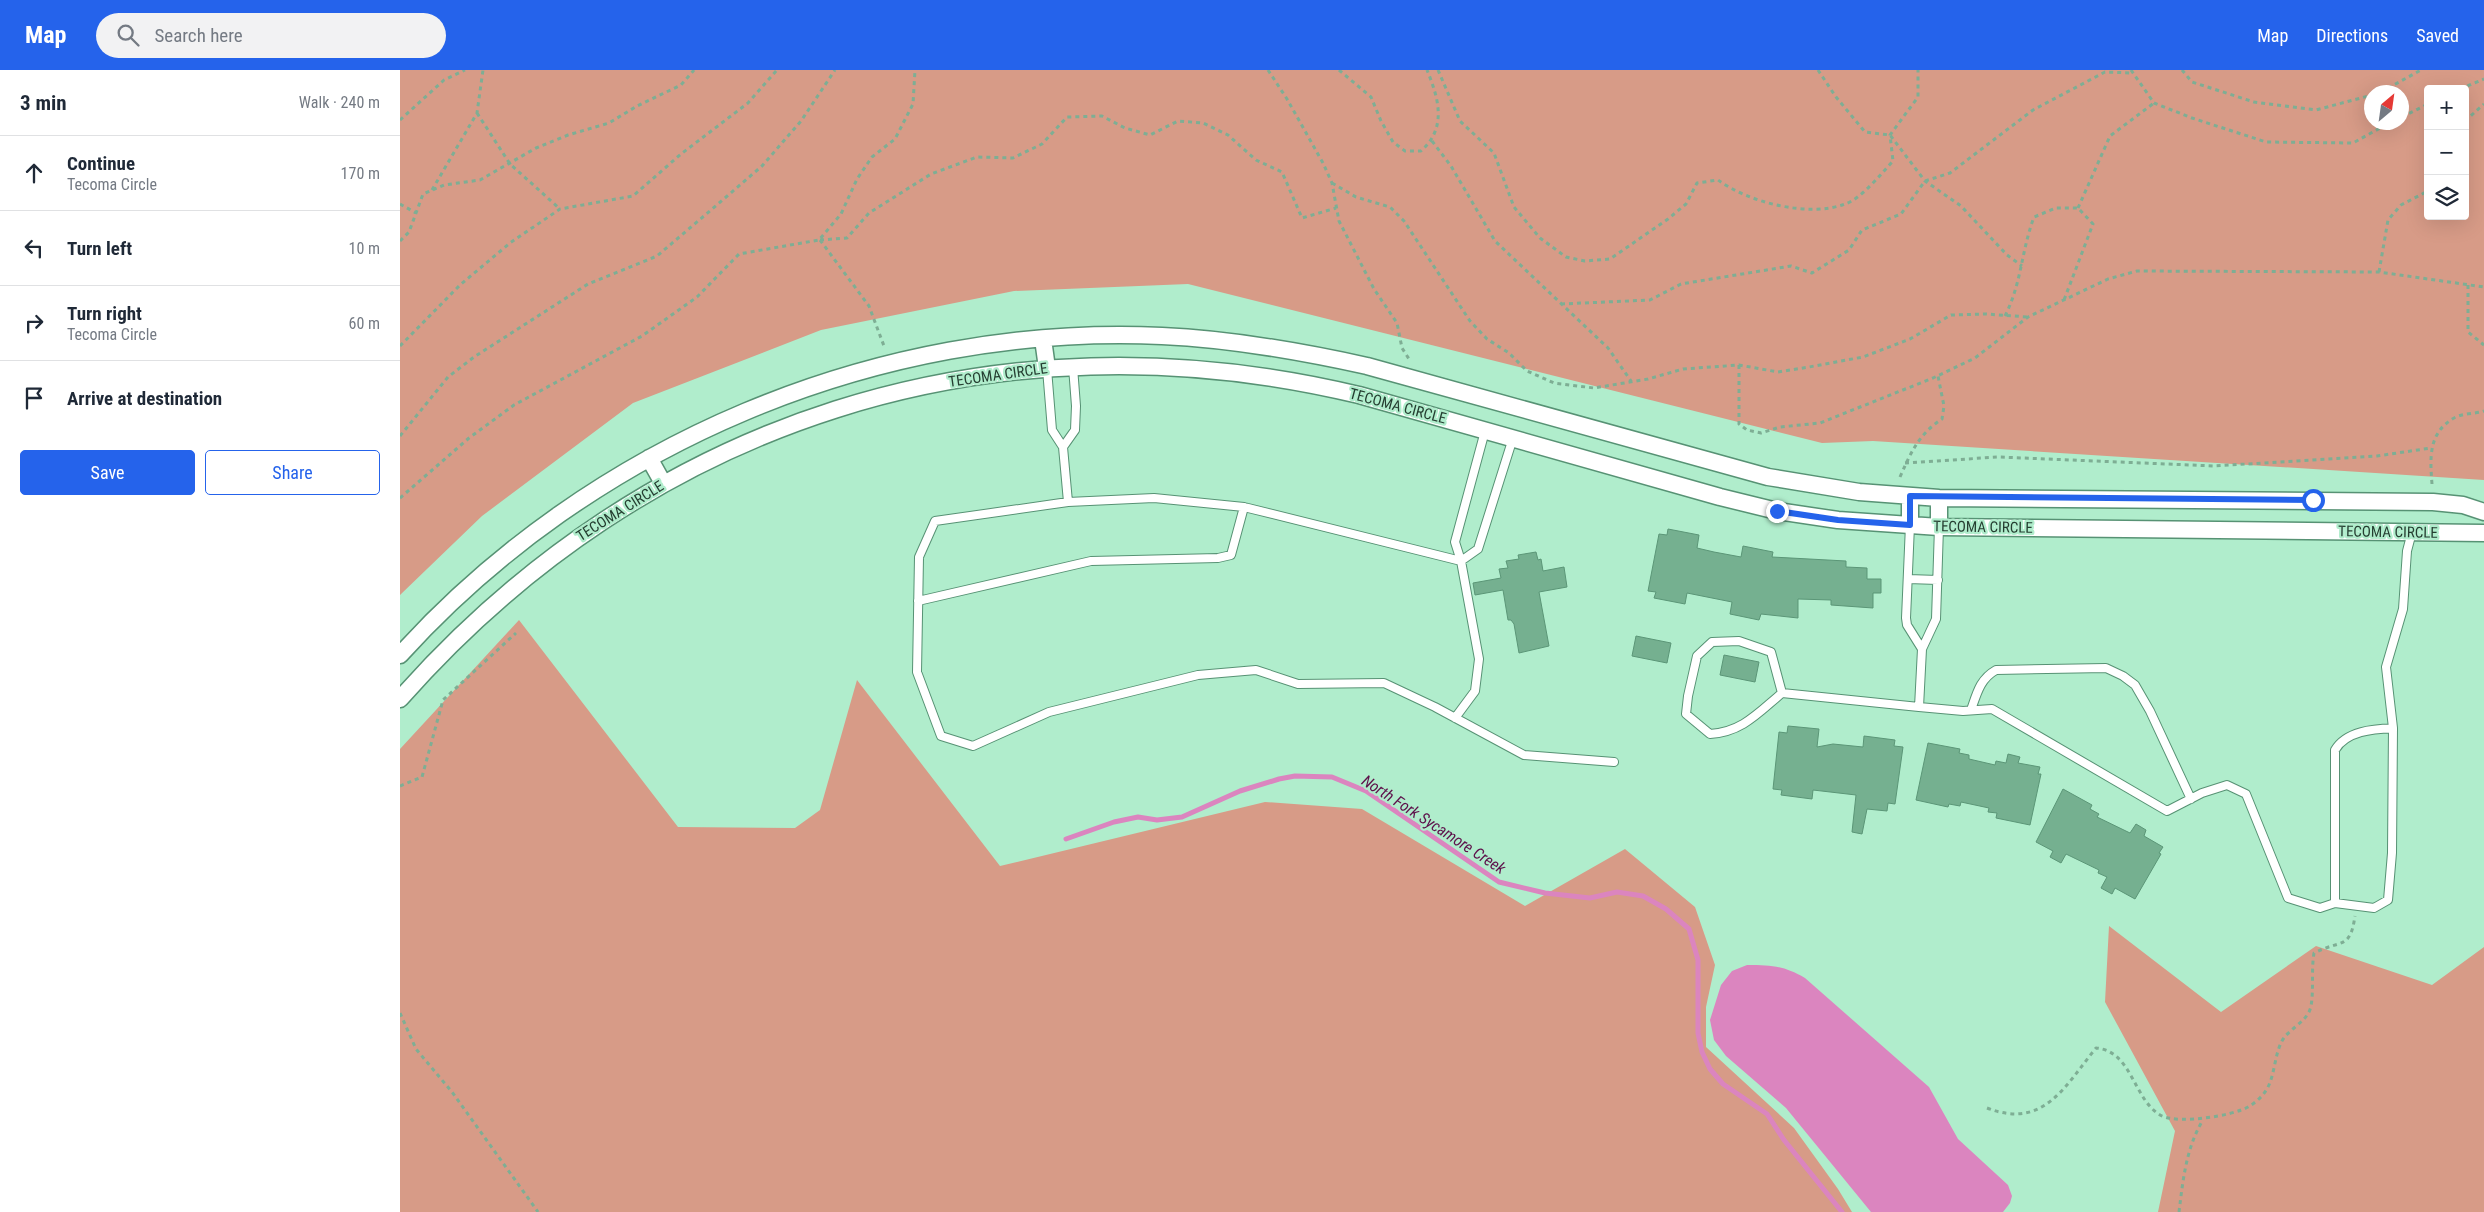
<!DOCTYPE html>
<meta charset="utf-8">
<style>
body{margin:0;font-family:"Roboto Condensed",sans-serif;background:#f2f2f3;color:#1f2937}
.controls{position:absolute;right:15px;top:15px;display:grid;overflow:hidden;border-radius:5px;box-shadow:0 5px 20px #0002}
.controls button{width:45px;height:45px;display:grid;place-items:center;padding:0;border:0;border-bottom:1px solid #e0e1e3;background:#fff;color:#1f2937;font:25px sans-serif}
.compass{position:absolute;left:1964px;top:15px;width:45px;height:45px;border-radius:50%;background:#fff;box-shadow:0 5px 20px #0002;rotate:29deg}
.stop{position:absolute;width:15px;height:15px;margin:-11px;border:4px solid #2563eb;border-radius:50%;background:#fff}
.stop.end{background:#2563eb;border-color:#fff;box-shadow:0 1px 5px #0008}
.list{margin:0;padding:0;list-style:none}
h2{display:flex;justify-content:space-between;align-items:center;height:65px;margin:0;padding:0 20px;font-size:21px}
h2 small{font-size:16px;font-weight:400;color:#747a83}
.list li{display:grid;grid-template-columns:32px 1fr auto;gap:15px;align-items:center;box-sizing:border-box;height:75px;padding:0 20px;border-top:1px solid #e0e1e3}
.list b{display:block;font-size:19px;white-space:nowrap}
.list p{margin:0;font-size:16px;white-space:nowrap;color:#747a83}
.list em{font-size:16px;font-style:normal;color:#747a83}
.actions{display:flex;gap:10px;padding:15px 20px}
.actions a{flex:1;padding:11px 0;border:1px solid #2563eb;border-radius:5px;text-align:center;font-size:18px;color:#2563eb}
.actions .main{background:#2563eb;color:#fff}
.icon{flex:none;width:28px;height:28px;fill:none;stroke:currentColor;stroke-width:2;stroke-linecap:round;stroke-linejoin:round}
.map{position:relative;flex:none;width:2084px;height:1142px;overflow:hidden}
header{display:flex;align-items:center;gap:30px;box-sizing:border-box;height:70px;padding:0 25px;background:#2563eb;color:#fff}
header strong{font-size:24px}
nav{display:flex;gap:28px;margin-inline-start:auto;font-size:18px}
.search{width:350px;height:45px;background:#f2f2f3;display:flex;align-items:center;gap:12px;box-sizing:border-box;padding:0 18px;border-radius:28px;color:#747a83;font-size:19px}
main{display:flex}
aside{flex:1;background:#fff}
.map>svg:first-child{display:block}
</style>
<header>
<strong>Map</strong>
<div class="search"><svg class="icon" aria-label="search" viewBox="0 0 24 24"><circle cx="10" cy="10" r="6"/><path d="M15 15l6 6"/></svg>Search here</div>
<nav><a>Map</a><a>Directions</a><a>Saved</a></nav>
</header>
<main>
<aside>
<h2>3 min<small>Walk · 240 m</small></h2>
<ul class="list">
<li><svg class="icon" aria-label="ahead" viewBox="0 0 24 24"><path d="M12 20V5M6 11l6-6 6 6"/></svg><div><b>Continue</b><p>Tecoma Circle</p></div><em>170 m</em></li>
<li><svg class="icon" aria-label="left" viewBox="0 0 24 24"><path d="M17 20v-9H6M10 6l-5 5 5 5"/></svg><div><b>Turn left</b></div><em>10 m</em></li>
<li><svg class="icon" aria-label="right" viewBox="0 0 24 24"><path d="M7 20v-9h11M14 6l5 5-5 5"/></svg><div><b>Turn right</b><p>Tecoma Circle</p></div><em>60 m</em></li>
<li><svg class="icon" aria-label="arrive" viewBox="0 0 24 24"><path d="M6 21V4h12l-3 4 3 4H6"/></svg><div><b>Arrive at destination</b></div></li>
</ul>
<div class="actions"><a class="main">Save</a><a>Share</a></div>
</aside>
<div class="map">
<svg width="2084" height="1142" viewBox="0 0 2084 1142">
<rect width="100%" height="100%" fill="#b0edcc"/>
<path fill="#d79b87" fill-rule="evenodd" d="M0,0H2084V410L1473,371L1422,373L788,214L614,221L421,260L233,333L82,446L0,525ZM2028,19H2065V146H2028ZM1972,22H2002V52H1972Z
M119,550L278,757L395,758L420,740L457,610L600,796L865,732L962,739L1125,836L1225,779L1295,837L1315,895L1306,937V977L1394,1058L1438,1119L1452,1142H0V679Z
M1709,856L1821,942L1916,876L2032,915L2084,877V1142H1758L1775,1061L1705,932Z"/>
<path fill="#db85bf" d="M1347,895C1372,895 1384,896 1405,908L1529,1017L1558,1069L1608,1115L1612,1126L1610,1133L1603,1142H1471L1386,1038L1326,986L1314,970L1310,950L1321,915L1332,901Z"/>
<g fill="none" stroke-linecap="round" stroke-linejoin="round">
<path stroke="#db85bf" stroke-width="5" d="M666,769L714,752L738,747L757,750L782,747L840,721L879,709L895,706L932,707L966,721L1099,812L1145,823L1190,828L1217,822L1243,826L1266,839L1289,859L1298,890V963L1302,982L1310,999L1323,1014L1367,1044L1384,1070L1442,1142"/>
</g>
<path fill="#75b090" stroke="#5b9677" d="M1268,459L1299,465L1297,478L1314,482L1341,487L1343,476L1373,482L1372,487L1446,491V497L1467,498V509H1481V523H1473V538L1431,535V530L1398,529V548L1361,544L1359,550L1330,544L1332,532L1287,523L1285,534L1254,528L1256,522L1248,521L1259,464L1267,465Z
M1136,482L1138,490L1141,489L1143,501L1164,497L1167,517L1139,522L1149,576L1119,583L1114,554L1111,550H1108L1103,520L1075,525L1073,513L1101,508L1099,499L1108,498L1106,491L1119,489L1118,485Z
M1236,566L1271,573L1267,593L1232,586Z
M1324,585L1359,592L1355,612L1320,605Z
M1388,656L1419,659L1417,677L1433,674L1463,677L1464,666L1495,670L1494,676L1503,677L1495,734L1488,733L1487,741L1467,739L1462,764L1452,762L1456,725L1413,720L1412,729L1381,725L1382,720L1373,719L1379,662L1387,663Z
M1528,673L1560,679L1559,683L1569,685V689L1595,695L1596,691L1606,693L1608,684L1620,687L1618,693L1640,697L1638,704H1641L1630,755L1596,748L1597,743L1588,742L1589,738L1561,732L1560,736L1549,734L1548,737L1516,730Z
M1663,719L1692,735L1690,739L1699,744L1697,747L1730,763L1736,754L1746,760L1744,766L1763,777L1759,783L1761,784L1735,829L1715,818L1712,824L1701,818L1707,807L1698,803L1699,800L1666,784L1661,793L1650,787L1653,781L1636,772Z"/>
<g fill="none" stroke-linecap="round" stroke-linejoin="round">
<g stroke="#579274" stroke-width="10">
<path id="service" d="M647,299L652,360L663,377L668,432L535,451L519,487L517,602L541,666L573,676L649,642L798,605L856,600L898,614L984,613L1035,637L1124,685L1214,692
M1085,361L1055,472L1061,491L1078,479L1113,368
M663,377L675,360L676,336L673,297
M668,432L754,428L844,437
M1510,455L1506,548L1507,555L1522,579
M1539,457L1536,549L1522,579L1519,637L1563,641L1592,639L1767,741L1802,723L1827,715L1846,724L1888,828L1920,838L1935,833V680C1946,661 1973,659 1993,658L1992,783L1988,830L1974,838L1935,833
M1508,509L1538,510
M518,531L691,491L818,488L831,485L844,437L1061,491L1079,589L1075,621L1055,648
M1382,623L1371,582L1339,571L1312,572L1297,586L1288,626L1286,644L1310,664C1342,662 1358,643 1382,623L1519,637
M1571,640C1577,623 1580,609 1596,600L1706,598L1723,606L1735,615L1750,641L1791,729
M1993,658L1986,597L2003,539L2007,481L2012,462"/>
</g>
<g stroke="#579274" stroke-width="19">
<path id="minor" d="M643,269L647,298
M249,388L263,413
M1510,455V426
M1539,457V428
M0,585C191,374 477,253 762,266C832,269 899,281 967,296L1368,407L1459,422L1539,428L2033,432L2063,435L2084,442
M0,629C247,349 596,238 959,325L1320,427L1377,441L1438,450L1539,457L2084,463"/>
</g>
<path stroke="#7eae94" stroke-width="3" stroke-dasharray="4 4" stroke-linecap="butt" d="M868,0L887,29L923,93L932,113L939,151L974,219L997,253L1002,278L1009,289
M939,0L971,27L981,51L993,72L1005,81H1021C1047,58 1039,29 1027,0
M1038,0L1060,51L1094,83L1114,137L1140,168L1166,187L1185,191L1210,189L1268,149L1286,134L1297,113L1318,110C1348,132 1408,148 1445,134C1461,129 1481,104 1493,91L1490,65L1518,27V0
M1418,0L1436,27L1465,62L1490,65L1525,111L1561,136L1607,185L1622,196
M1731,0L1754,33L1792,48L1866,72L1953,73L1991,52
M1782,0L1792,12L1854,32L1916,40L1972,25
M2060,19L2084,9
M1981,22L2021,0
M77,43L110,94L160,139
M2002,47L2028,34
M0,50L44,10L65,0
M2065,51L2084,34
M1032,71L1051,96L1095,171L1208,278L1231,311
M932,113L956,127L990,137L1004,151L1070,251L1087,269L1109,283L1127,301L1154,313L1194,318L1248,309L1283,299L1339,295L1378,302L1409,297L1463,287L1510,269L1551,245L1586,244L1628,247
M32,120L77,43L83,0
M0,134L16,143
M1678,138L1710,66L1754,33
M420,170L447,168L469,143L531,104L577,87L613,88L642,74L667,47L702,46L725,58L750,65L778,51L803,53L828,65L856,90L882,102L902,148L936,138
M420,170L469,236L484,276
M0,171L9,162L23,124L44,115L80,110L136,78L168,65L209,53L237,36L281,15L294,0
M1979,202L1988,150L2001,135L2028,121
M2068,215V262L2084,275
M1161,234L1250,230L1281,214L1391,196L1412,203L1449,180L1462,160L1501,144L1525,111L1550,103L1633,40L1705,2L1732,3
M1605,246C1622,212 1621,182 1634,147L1656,138H1678L1693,154L1664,230
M0,276L60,215L110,173L160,139L233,126L281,84L348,33L377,0
M1339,295V354L1347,360L1361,363L1380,357L1420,353L1533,308L1575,288L1628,247L1708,209L1737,201L1979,202L2084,217
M0,366L48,307L74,287L188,214L257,186L311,140L362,96L401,51L435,0
M1505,393L1598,387L1814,396L1977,386L2031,378
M1500,407C1511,382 1519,364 1542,349L1544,336L1538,306
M2032,414C2030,388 2028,363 2054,348C2062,343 2075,344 2084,341
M0,428L69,368L114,335L242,266L297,227L339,184L419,170L441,144L457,109L472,87L495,69L513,34L515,0
M0,716L22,707L43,630L116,563
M0,943L16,979L52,1022L138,1142
M1587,1038C1644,1060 1665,1016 1696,978C1733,981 1733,1031 1762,1046C1779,1054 1832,1046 1848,1037C1857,1032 1865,1024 1869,1015C1875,1001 1875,984 1882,971C1889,958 1908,952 1911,936C1914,919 1911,901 1914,883C1942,869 1950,880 1955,846
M1779,1142C1783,1110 1786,1078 1803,1050"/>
<use href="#service" stroke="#fff" stroke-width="8"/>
<use href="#minor" stroke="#fff" stroke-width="16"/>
</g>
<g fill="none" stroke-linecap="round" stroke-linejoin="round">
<path stroke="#2563eb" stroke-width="6" d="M1377,441L1438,450L1510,455V426L1913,430"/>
</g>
<g text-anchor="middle" stroke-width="4.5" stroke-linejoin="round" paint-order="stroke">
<g font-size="15" fill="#253e31" stroke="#b0edcc">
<text transform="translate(598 305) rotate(-8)" y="5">TECOMA CIRCLE</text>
<text transform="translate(998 336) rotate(15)" y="5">TECOMA CIRCLE</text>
<text transform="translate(220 441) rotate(-32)" y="5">TECOMA CIRCLE</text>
<text transform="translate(1583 457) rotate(1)" y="5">TECOMA CIRCLE</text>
<text transform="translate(1988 462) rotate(1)" y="5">TECOMA CIRCLE</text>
</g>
<g font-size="16" font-style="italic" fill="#5d104a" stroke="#b0edcc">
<text transform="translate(1034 754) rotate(33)" y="6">North Fork Sycamore Creek</text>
</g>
</g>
</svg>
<div class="controls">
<button>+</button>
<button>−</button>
<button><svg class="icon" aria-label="layers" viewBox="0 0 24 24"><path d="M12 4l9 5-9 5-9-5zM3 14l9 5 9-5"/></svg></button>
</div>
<svg class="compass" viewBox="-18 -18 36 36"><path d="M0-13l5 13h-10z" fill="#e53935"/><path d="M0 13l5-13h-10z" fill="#747a83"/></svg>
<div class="stop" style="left:1913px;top:430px"></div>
<div class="stop end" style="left:1377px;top:441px"></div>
</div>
</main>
